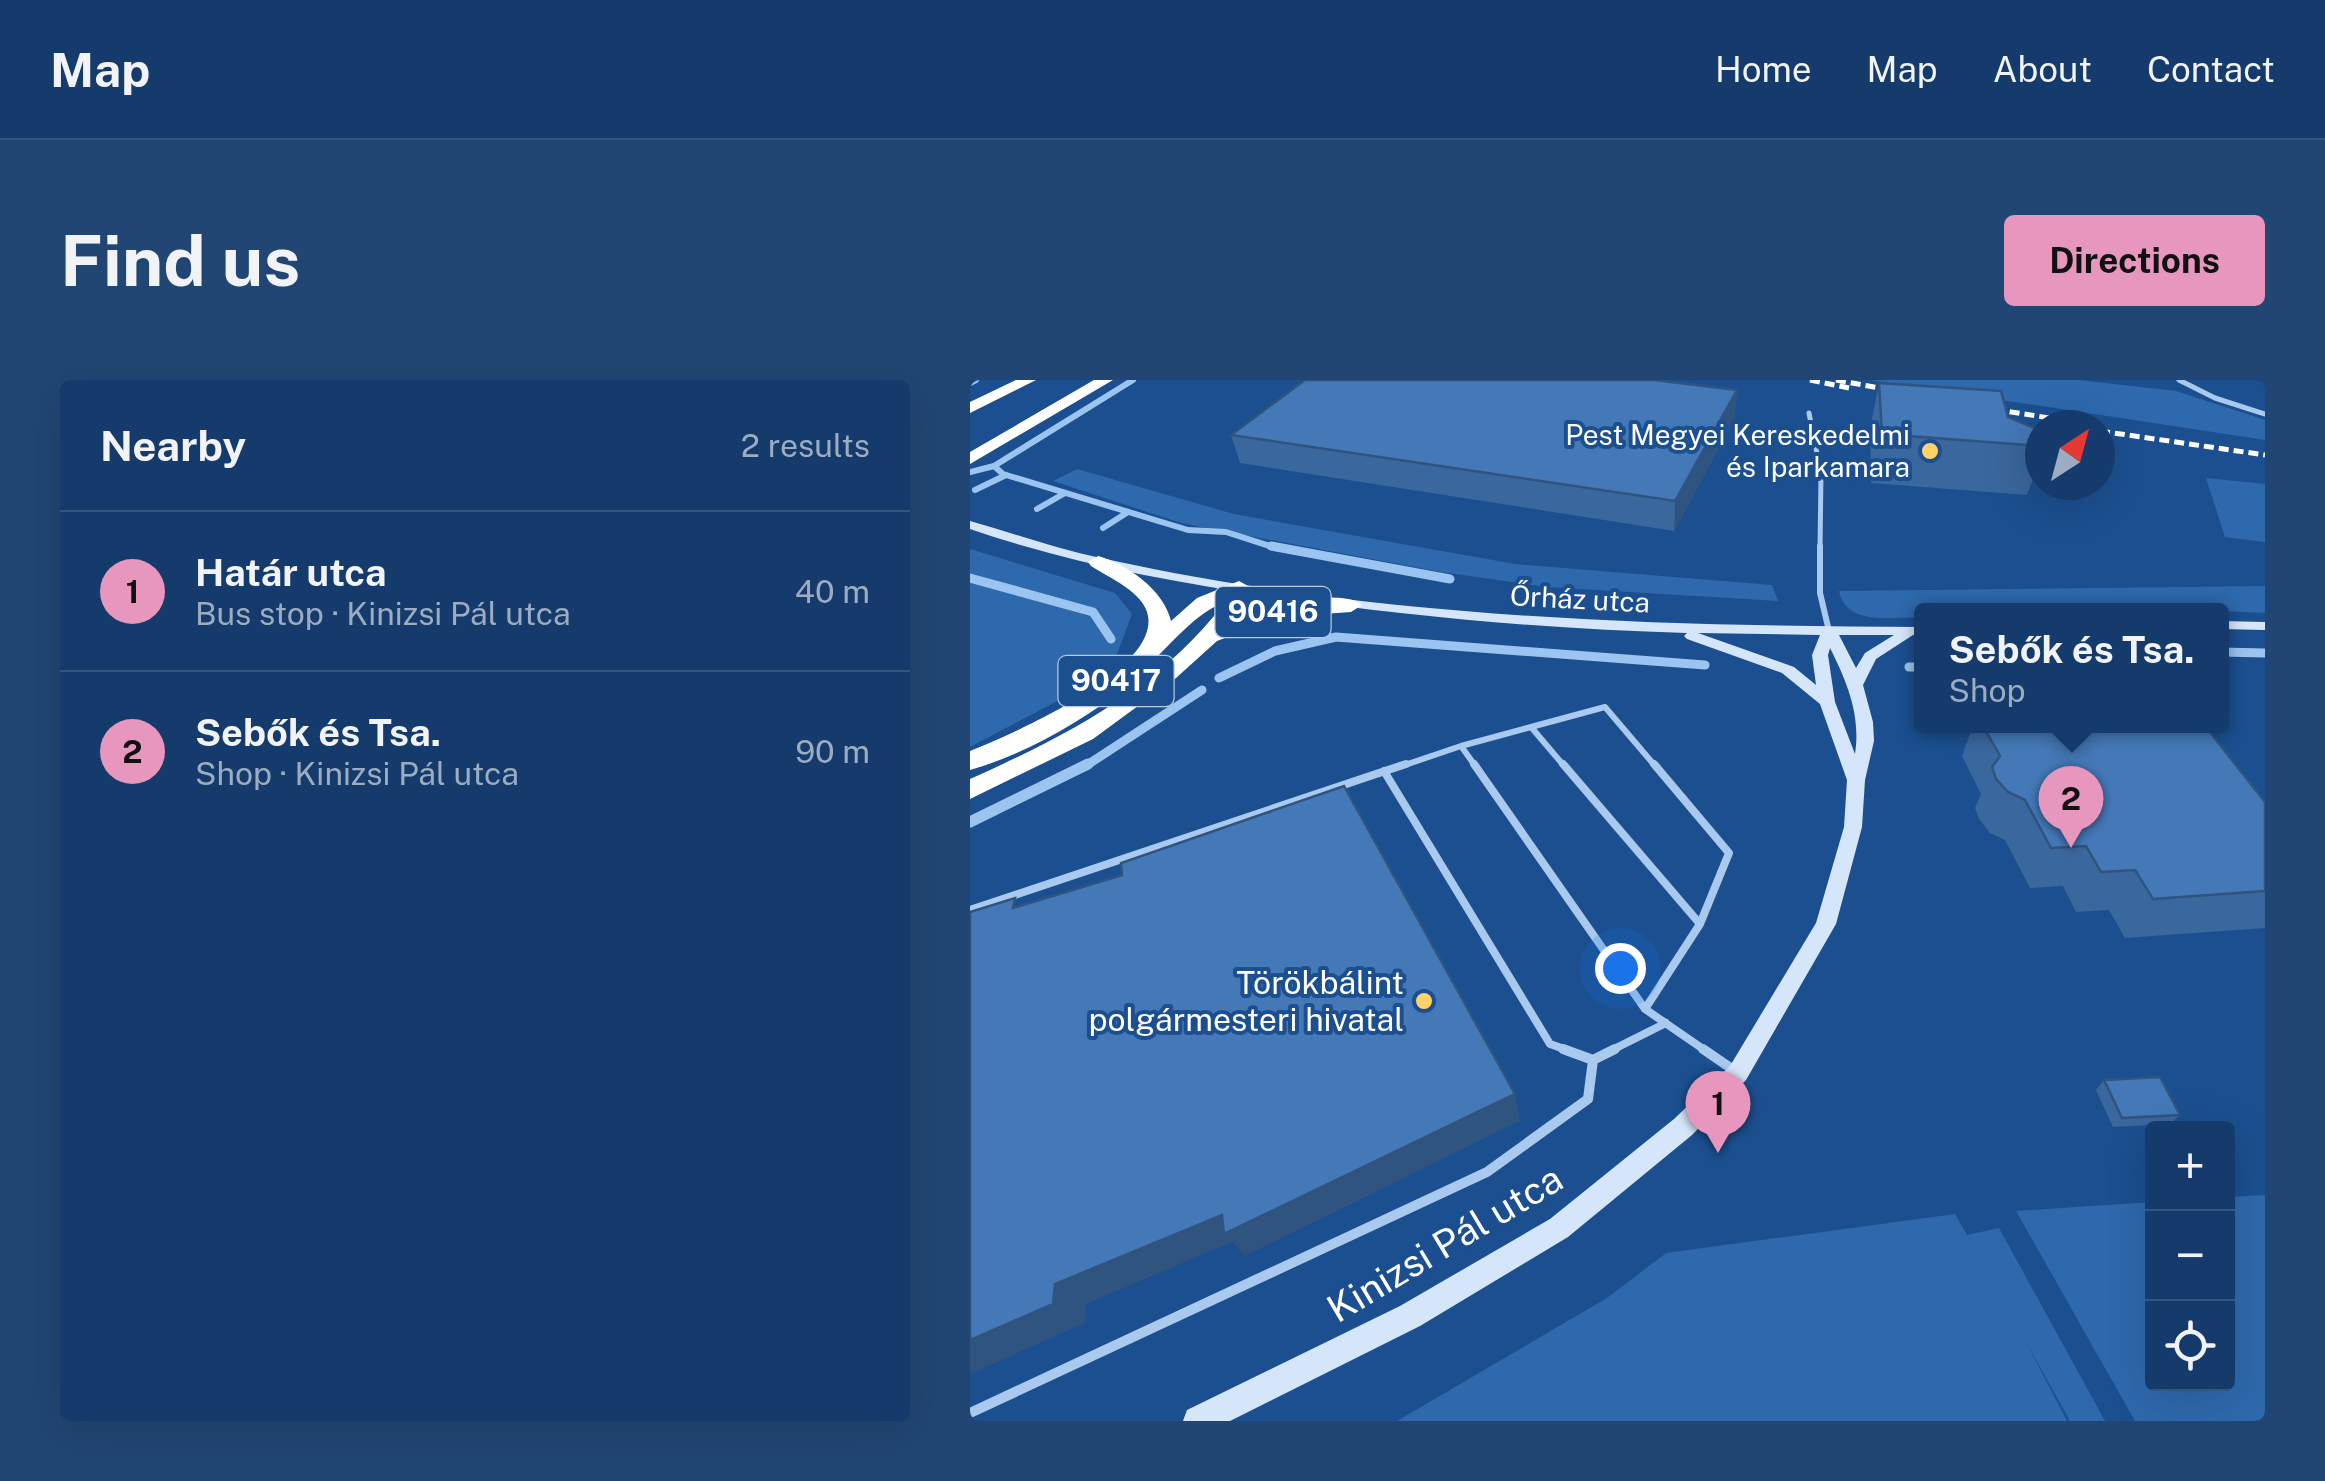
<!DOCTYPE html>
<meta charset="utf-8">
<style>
body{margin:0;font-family:"Public Sans",sans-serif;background:#214673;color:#f1f3f6}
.controls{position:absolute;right:30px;bottom:30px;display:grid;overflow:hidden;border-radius:10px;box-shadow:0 10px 40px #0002}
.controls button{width:90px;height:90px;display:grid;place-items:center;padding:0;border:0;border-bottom:2px solid #33557e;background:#143b6b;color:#f1f3f6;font:50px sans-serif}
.compass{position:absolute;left:1055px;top:30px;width:90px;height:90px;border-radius:50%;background:#143b6b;box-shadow:0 10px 40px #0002;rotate:36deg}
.you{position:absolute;left:650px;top:588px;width:35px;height:35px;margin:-25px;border:8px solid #fff;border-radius:50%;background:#1a73e8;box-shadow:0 0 0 15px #1a73e833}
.badge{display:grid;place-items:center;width:65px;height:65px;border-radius:50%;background:#e797bd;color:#111;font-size:32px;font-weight:700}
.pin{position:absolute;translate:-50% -82px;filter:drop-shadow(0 2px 5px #0008)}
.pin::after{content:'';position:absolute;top:52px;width:35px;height:30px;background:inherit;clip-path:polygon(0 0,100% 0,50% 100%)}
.popup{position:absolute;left:944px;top:223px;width:315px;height:130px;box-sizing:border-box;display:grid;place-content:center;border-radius:10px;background:#143b6b;filter:drop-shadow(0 2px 8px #0005);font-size:32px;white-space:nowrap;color:#9dadc1}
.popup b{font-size:38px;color:#f1f3f6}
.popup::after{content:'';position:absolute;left:50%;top:100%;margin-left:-20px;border:20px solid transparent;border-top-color:#143b6b}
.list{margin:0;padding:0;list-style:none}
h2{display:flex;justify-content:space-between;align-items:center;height:130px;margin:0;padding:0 40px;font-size:42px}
h2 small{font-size:32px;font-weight:400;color:#9dadc1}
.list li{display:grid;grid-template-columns:65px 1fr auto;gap:30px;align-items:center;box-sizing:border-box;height:160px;padding:0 40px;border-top:2px solid #33557e}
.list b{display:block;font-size:38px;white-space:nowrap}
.list p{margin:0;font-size:32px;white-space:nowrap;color:#9dadc1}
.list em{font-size:32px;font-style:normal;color:#9dadc1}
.icon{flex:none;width:55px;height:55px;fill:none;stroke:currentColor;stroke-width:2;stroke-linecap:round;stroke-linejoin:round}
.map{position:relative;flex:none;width:1295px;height:1041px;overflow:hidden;border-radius:10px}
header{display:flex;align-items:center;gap:60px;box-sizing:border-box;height:140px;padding:0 50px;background:#143b6b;border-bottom:2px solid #33557e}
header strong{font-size:48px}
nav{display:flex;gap:55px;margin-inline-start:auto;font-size:35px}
.intro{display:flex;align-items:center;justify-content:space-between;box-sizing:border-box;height:240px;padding:0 60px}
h1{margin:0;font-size:70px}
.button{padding:25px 45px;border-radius:10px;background:#e797bd;color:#111;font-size:35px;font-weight:700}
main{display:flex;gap:60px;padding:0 60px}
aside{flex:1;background:#143b6b;border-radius:10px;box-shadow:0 10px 40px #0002}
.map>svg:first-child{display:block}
</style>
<header>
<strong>Map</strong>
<nav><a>Home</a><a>Map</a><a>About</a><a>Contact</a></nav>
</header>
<div class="intro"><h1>Find us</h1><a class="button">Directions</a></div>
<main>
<aside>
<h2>Nearby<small>2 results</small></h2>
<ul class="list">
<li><span class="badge">1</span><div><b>Határ utca</b><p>Bus stop · Kinizsi Pál utca</p></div><em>40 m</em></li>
<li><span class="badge">2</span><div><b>Sebők és Tsa.</b><p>Shop · Kinizsi Pál utca</p></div><em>90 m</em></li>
</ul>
</aside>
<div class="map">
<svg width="1295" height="1041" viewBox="0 0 1295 1041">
<rect width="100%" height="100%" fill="#1b4f8f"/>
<path fill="#2e69ad" d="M900,0H1109L1206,11L1295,40V60Z
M107,89L264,134L545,184L802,205L808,221L577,207L471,192L211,143L83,101Z
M1236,98L1295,104V162L1255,157Z
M0,169L145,213L162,234L144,282L95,317L0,367Z
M1295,206V233L1132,225L1099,230H951V237C924,237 876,247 869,211Z
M1295,815V1041H1165L1046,831L1182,822V1004H1258V817Z
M985,834L997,855L1029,848L1135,1041H1100L1056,962L1097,1041H427L637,918L696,873Z"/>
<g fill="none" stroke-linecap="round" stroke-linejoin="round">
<path stroke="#9cc4f0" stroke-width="6" d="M0,3L6,0
M24,86L33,94L218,150L256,152L309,169
M0,92L24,86L163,0
M5,110L36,95
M67,129L95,113
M133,148L158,132"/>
<path stroke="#9cc4f0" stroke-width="9" d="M301,166L480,199
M0,198L123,232L141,259
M1251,272L1295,273
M939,287H951
M249,298L305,271L366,257L735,285
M114,387L232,310"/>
<path stroke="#9cc4f0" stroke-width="11" d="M0,442L118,384"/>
<path stroke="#a9c9ee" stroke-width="5" d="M1209,0L1245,18L1295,34
M839,33L851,94L850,169"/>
<path stroke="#a9c9ee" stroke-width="6" d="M850,166V213L859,251
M561,347L635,327L686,387
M491,366L561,347L595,387
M429,387L491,366L506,387"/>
<path stroke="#a9c9ee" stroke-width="8" d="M504,384L675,629L736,671
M593,384L730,544L675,629
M684,384L759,473L730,544
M414,391L580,664L600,671
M0,530L436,384
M640,671L696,643"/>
<path stroke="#a9c9ee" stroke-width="10" d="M593,669L623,680L645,669
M733,669L765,691
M0,1033L517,792L618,719L623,680"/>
<path fill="#d6e6fa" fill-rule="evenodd" d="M0,141C36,151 72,164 109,173C384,237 669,246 951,247V255H943L906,279L893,305L903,342L904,361L895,400L892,447L866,544L776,700L722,755L598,857L450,946L260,1041H213L217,1030L430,926L580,839L704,739L760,686L846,543L874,447L877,400L850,324L812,293L717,259L714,256L717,253C580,249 442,237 306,217C202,202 99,183 0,149ZM728,253L850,255L842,275L846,305L824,287ZM869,255H924L895,273L886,288ZM860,268C877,302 891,335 885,374L865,322L858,275Z
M1251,241L1295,242V250L1251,249Z"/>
<path fill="#fff" fill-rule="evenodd" d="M46,0H66L0,33V22Z
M124,0H143L0,84V72Z
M128,176C157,184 194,210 201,241L227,218L269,201L280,207L276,224L265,239C290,230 371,206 392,225L381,232L310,237L247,261L206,298L123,359L0,419V399C92,358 192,307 254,223C224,231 184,284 157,306C113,341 54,375 0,390V371C42,354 188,291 178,236C174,212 139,198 121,186L118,182Z"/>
<path stroke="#fff" stroke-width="5" stroke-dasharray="10 5" stroke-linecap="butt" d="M840,0L879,8
M866,0L936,13
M1010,27L1124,45
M1130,51L1295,75"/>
</g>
<path fill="#3a679d" d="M909,3L1038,37L1070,50V80L1057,115L901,103L900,49Z
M765,38L704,151L270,83L261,55Z
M1003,346H1235L1295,422V548L1155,558L1139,530L1106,532L1093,506L1060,508L1035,460L1020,453L1009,439L1005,428L1011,414L992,376Z
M1134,700L1210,735L1200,744L1143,747L1126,710Z"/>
<path fill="#305480" d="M767,10L765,38L704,151L705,121Z
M545,714L550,741L275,876L262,862L116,924L115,943L0,994V960L85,904Z"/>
<path fill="#4478b7" stroke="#305480" stroke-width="2.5" d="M335,0H684L767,10L705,121L261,55Z
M909,3L1031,11L1038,37L1070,50V66L912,54Z
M1013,346H1235L1295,422V511L1183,519L1165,490L1131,492L1116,466L1081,468L1055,420L1038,412L1026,399L1022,387L1030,376Z
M374,406L545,714L254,854L252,835L85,904L83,924L0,960V532L45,518L43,528L152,495L151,483Z
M1190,697L1210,735L1152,738L1134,700Z"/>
<g fill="#ffd166" stroke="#1b4f8f" stroke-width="4">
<circle cx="960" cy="71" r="10"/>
<circle cx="454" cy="621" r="10"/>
</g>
<g text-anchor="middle" stroke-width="8" stroke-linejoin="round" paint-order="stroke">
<g font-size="28" fill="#fff" stroke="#1b4f8f" text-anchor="end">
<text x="940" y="65">Pest Megyei Kereskedelmi<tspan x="940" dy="32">és Iparkamara</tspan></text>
</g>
<g font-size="28" fill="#fff" stroke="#1b4f8f">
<text transform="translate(610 219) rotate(3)" y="10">Őrház utca</text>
</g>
<g fill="#1b4f8f" stroke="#bbcadd" stroke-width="2.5">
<rect x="245.5" y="207" width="115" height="50" rx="8"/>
<rect x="88.5" y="276" width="115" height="50" rx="8"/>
</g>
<g font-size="30" font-weight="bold" fill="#fff">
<text x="303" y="242">90416</text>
<text x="146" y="311">90417</text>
</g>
<g font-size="32" fill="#fff" stroke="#1b4f8f" text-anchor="end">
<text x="434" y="614">Törökbálint<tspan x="434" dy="37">polgármesteri hivatal</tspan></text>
</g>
<g font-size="38" fill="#fff" stroke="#1b4f8f">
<text transform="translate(475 864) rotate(-31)" y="13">Kinizsi Pál utca</text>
</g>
</g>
</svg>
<div class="controls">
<button>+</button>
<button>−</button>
<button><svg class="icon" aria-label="locate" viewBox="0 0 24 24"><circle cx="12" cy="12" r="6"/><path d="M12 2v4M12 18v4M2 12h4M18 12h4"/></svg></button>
</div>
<svg class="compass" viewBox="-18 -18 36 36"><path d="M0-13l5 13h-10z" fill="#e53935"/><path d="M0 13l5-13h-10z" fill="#9dadc1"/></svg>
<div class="you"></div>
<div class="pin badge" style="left:748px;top:773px">1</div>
<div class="pin badge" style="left:1101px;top:468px">2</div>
<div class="popup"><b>Sebők és Tsa.</b>Shop</div>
</div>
</main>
